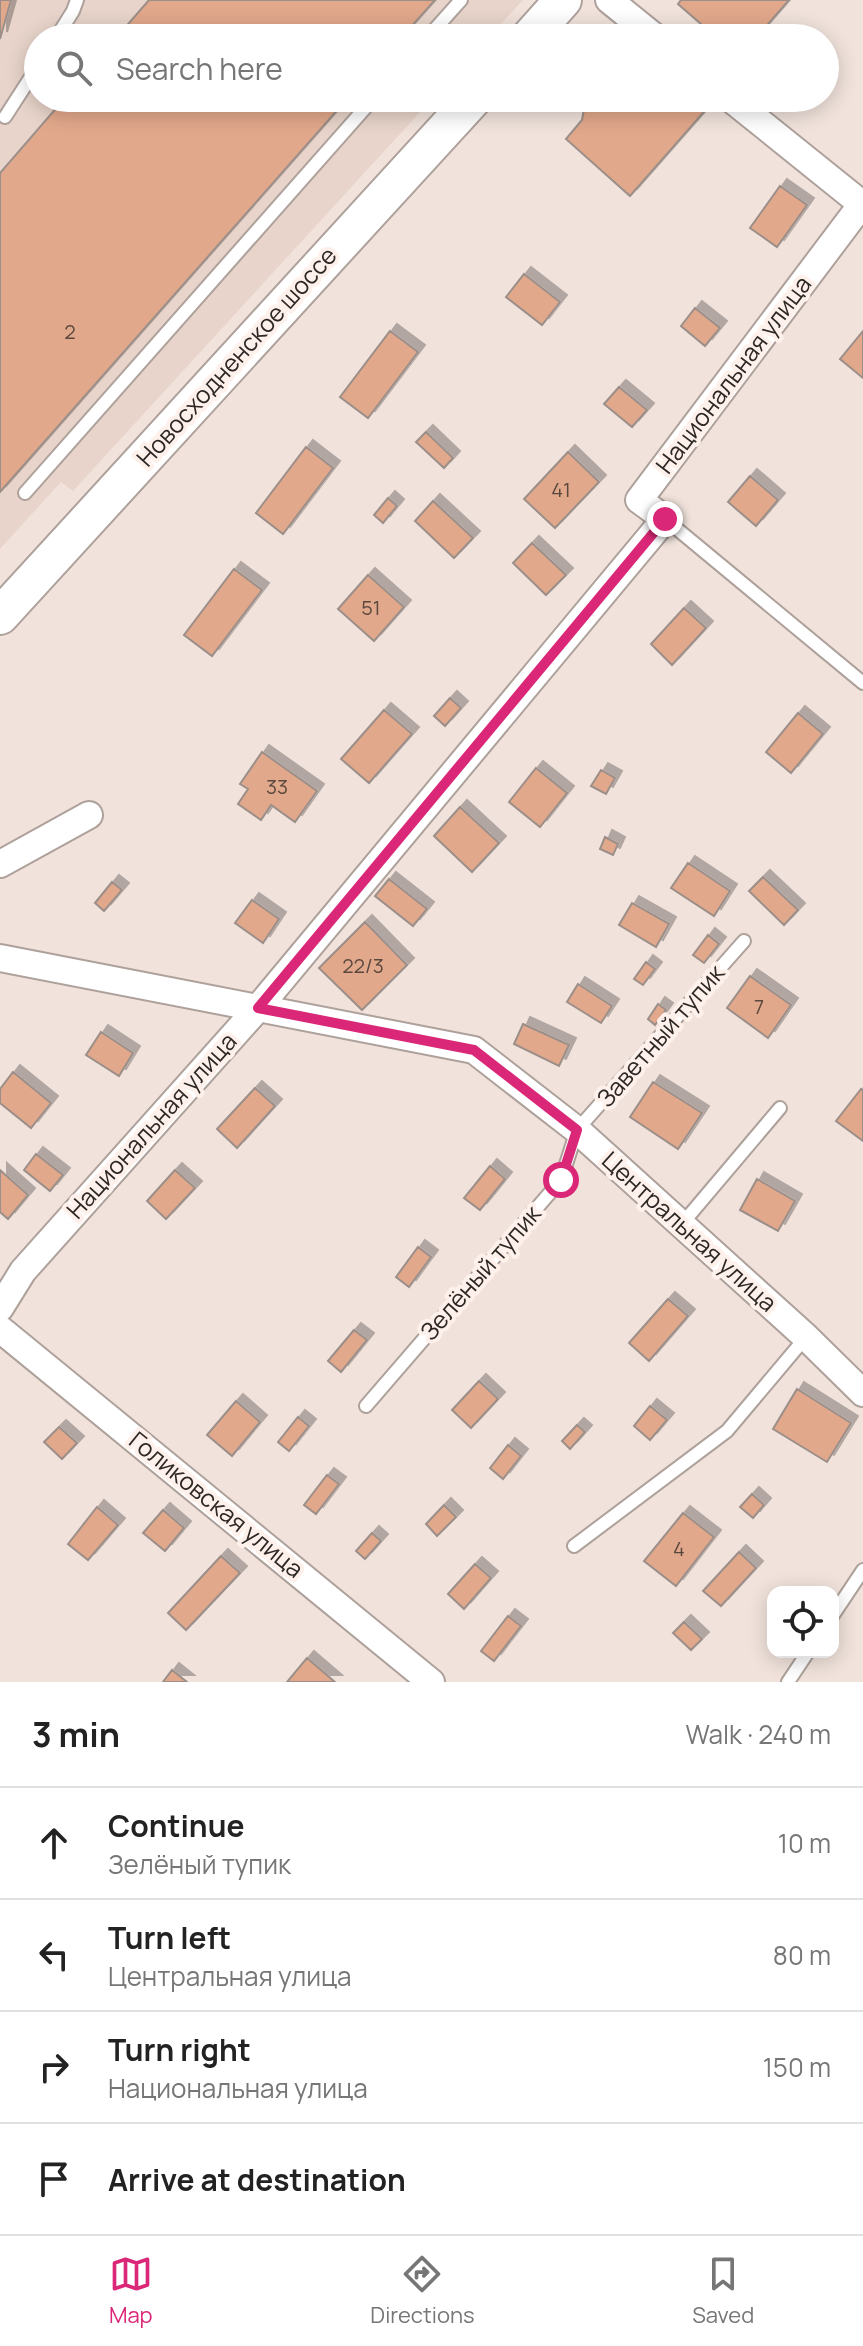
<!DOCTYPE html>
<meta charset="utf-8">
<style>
body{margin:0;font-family:Manrope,sans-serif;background:#f6f6f6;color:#222}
.controls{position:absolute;right:24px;bottom:24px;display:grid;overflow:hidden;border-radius:16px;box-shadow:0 4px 20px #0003}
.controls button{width:72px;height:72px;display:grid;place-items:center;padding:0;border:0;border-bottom:2px solid #e0e0e0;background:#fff;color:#222;font:40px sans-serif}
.stop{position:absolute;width:24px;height:24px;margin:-18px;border:6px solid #db2777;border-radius:50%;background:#fff}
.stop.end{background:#db2777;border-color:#fff;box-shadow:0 2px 8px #0008}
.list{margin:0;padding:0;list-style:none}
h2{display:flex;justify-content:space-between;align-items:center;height:104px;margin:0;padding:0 32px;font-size:34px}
h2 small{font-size:26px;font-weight:400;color:#767676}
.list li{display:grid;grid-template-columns:52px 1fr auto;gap:24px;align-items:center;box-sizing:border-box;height:112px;padding:0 32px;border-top:2px solid #e0e0e0}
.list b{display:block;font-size:30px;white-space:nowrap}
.list p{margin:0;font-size:26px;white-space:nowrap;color:#767676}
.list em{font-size:26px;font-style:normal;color:#767676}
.icon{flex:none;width:44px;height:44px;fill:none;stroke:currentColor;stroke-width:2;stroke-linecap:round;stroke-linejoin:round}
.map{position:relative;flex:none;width:863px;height:1682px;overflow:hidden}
.search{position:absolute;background:#fff;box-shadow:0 4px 20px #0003;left:24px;right:24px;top:24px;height:88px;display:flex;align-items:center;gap:20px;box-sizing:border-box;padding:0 28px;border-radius:44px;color:#767676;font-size:30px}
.sheet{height:552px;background:#fff}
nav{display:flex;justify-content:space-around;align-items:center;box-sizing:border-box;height:112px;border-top:2px solid #e0e0e0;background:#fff;font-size:22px;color:#767676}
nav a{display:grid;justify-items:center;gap:4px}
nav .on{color:#db2777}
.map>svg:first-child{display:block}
</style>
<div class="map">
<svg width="863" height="1682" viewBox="0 0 863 1682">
<defs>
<filter id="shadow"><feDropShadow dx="7" dy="-7" stdDeviation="0" flood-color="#0004"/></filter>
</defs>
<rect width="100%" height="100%" fill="#f1e3dc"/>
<path fill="#e8d4ca" d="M0,0H523L488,38H38V98H433L73,491L61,482L0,549Z"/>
<path fill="#e2a88b" stroke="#9c8f89" stroke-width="2" filter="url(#shadow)" d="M0,0H11L0,39Z
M149,0H435L401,38H116Z
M681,0H789L756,38H717L678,4Z
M65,98H348L0,492V173Z
M586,98H702L710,105L630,196L566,139L582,120Z
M780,186L807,205L777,247L750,228Z
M524,274L560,302L542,325L506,297Z
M695,308L720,328L705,346L681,326Z
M390,331L418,352L368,418L340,397Z
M863,331V378L840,359Z
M619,387L647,410L632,427L604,404Z
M426,432L453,458L444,468L416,442Z
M306,447L333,468L283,534L256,513Z
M568,452L599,482L555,528L524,499Z
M750,476L778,500L756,526L728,502Z
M388,498L397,506L383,523L374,515Z
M433,501L473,538L454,558L415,521Z
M532,543L566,575L546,595L513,563Z
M234,569L262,590L212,656L184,635Z
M368,575L404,607L374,641L338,609Z
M684,608L706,628L672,665L651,644Z
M450,698L461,708L445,726L434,716Z
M384,710L412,734L369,783L341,759Z
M798,713L823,734L791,773L766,752Z
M262,752L317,791L295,822L271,805L261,820L238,804L248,789L240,784Z
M536,768L567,793L540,827L509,802Z
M601,770L615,778L606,794L591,786Z
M460,807L499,843L472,872L434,836Z
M605,837L618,844L613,855L600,849Z
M688,863L730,891L714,916L671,888Z
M763,877L798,910L784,925L749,891Z
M389,879L427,909L413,926L375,896Z
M112,882L122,890L104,911L95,903Z
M252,900L279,919L263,943L235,923Z
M632,903L669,924L656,947L619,925Z
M365,922L407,965L362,1010L319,968Z
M708,935L719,944L704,963L693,955Z
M646,962L655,969L643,985L634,979Z
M750,976L791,1005L768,1038L727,1008Z
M578,984L612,1006L601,1023L567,1002Z
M658,1004L666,1010L655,1025L648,1019Z
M523,1024L569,1045L559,1066L514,1044Z
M101,1032L133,1053L119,1076L86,1055Z
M13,1072L51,1103L31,1128L0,1103V1089Z
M653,1082L702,1113L678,1149L630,1117Z
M255,1088L275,1106L237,1148L217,1129Z
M861,1089L863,1090V1141L836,1121Z
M36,1154L63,1175L50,1191L24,1170Z
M490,1166L505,1179L480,1210L464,1198Z
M0,1170L28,1195L8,1219L0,1212Z
M175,1170L195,1188L166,1219L147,1201Z
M757,1179L795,1201L778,1231L740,1210Z
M418,1247L431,1257L409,1287L396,1277Z
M668,1299L688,1316L649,1361L629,1343Z
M354,1330L367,1340L341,1372L328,1361Z
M479,1381L498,1399L471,1428L452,1410Z
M797,1389L851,1423L827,1462L773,1429Z
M236,1401L260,1422L232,1456L207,1435Z
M650,1406L667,1420L650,1440L634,1426Z
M298,1417L309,1426L289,1451L278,1442Z
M577,1425L585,1432L570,1449L562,1441Z
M59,1427L77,1443L62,1459L44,1442Z
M508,1445L521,1456L503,1479L490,1468Z
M327,1475L339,1484L316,1514L304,1505Z
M752,1494L764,1505L753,1518L740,1507Z
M444,1505L456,1517L437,1536L426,1524Z
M97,1507L118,1525L88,1560L68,1544Z
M163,1510L184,1528L165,1551L143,1533Z
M683,1513L714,1537L676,1586L644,1561Z
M372,1533L381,1541L365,1559L356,1551Z
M739,1552L756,1568L721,1606L703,1591Z
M221,1556L240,1573L186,1630L168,1613Z
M475,1564L491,1578L464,1609L448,1594Z
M508,1616L521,1626L494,1661L481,1651Z
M684,1622L702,1639L691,1650L673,1633Z
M307,1658L335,1682H287Z
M172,1670L187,1682H163Z"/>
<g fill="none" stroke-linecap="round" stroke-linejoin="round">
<g stroke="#aea19b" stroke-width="16">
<path id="service" d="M56,38L73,11L77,0
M427,38L461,0
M5,117L38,66
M25,493L374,98
M665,519L863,683
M682,1224L780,1108
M366,1406L561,1180L577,1130L744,941
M574,1546L727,1431L806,1337
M833,1615L863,1570
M788,1682L808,1652"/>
</g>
<g stroke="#aea19b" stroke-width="30">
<path id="minor" d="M609,0L656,38
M730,98L863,205
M0,864L89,815
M0,958L474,1050L577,1130L806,1337L863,1393
M0,1308L23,1271L258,1008L665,519L639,500L862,204
M0,1329L431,1682"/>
</g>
<g stroke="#aea19b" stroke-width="40">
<path id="secondary" d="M529,38L563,0
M0,616L474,98"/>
</g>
<use href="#service" stroke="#fff" stroke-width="12"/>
<use href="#minor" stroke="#fff" stroke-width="26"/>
<use href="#secondary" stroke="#fff" stroke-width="36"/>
</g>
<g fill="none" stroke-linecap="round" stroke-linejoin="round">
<path stroke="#db2777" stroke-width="10" d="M561,1180L577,1130L474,1050L258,1008L665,519"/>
</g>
<g text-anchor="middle" stroke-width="8" stroke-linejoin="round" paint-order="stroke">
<g font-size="20" fill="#5a483e">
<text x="70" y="339">2</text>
<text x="561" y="497">41</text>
<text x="371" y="615">51</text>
<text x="277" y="794">33</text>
<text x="363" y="973">22/3</text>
<text x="759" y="1014">7</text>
<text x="679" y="1556">4</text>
</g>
<g font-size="24" fill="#2d2825" stroke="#fef0ea">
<text transform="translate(237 357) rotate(-48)" y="8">Новосходненское шоссе</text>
<text transform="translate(734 375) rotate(-53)" y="8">Национальная улица</text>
<text transform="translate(661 1036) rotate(-49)" y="8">Заветный тупик</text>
<text transform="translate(152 1126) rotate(-48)" y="8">Национальная улица</text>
<text transform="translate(689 1232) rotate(42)" y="8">Центральная улица</text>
<text transform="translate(481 1273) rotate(-49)" y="8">Зелёный тупик</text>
<text transform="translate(216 1505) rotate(39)" y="8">Голиковская улица</text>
</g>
</g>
</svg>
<div class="controls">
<button><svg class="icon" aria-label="locate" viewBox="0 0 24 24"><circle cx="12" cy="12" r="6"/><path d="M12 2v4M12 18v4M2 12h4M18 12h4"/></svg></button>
</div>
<div class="stop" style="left:561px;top:1180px"></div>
<div class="stop end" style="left:665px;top:519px"></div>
<div class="search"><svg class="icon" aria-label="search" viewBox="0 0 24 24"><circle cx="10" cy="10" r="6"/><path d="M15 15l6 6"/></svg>Search here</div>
</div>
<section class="sheet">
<h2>3 min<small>Walk · 240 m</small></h2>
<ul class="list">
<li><svg class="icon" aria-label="ahead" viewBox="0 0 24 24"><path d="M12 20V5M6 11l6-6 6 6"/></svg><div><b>Continue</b><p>Зелёный тупик</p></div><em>10 m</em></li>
<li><svg class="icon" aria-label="left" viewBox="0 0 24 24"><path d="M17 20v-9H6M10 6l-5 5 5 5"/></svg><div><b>Turn left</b><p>Центральная улица</p></div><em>80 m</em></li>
<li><svg class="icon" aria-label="right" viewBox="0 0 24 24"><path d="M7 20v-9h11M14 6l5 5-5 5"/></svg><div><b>Turn right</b><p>Национальная улица</p></div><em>150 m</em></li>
<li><svg class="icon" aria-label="arrive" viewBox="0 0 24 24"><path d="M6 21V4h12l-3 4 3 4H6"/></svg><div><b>Arrive at destination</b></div></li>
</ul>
</section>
<nav>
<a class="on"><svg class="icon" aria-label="map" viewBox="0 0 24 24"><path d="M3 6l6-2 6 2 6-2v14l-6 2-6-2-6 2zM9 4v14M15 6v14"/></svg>Map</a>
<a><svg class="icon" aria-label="directions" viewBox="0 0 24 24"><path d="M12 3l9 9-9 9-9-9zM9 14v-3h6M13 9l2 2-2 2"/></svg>Directions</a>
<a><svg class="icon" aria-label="saved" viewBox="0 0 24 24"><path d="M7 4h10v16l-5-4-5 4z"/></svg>Saved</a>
</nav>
